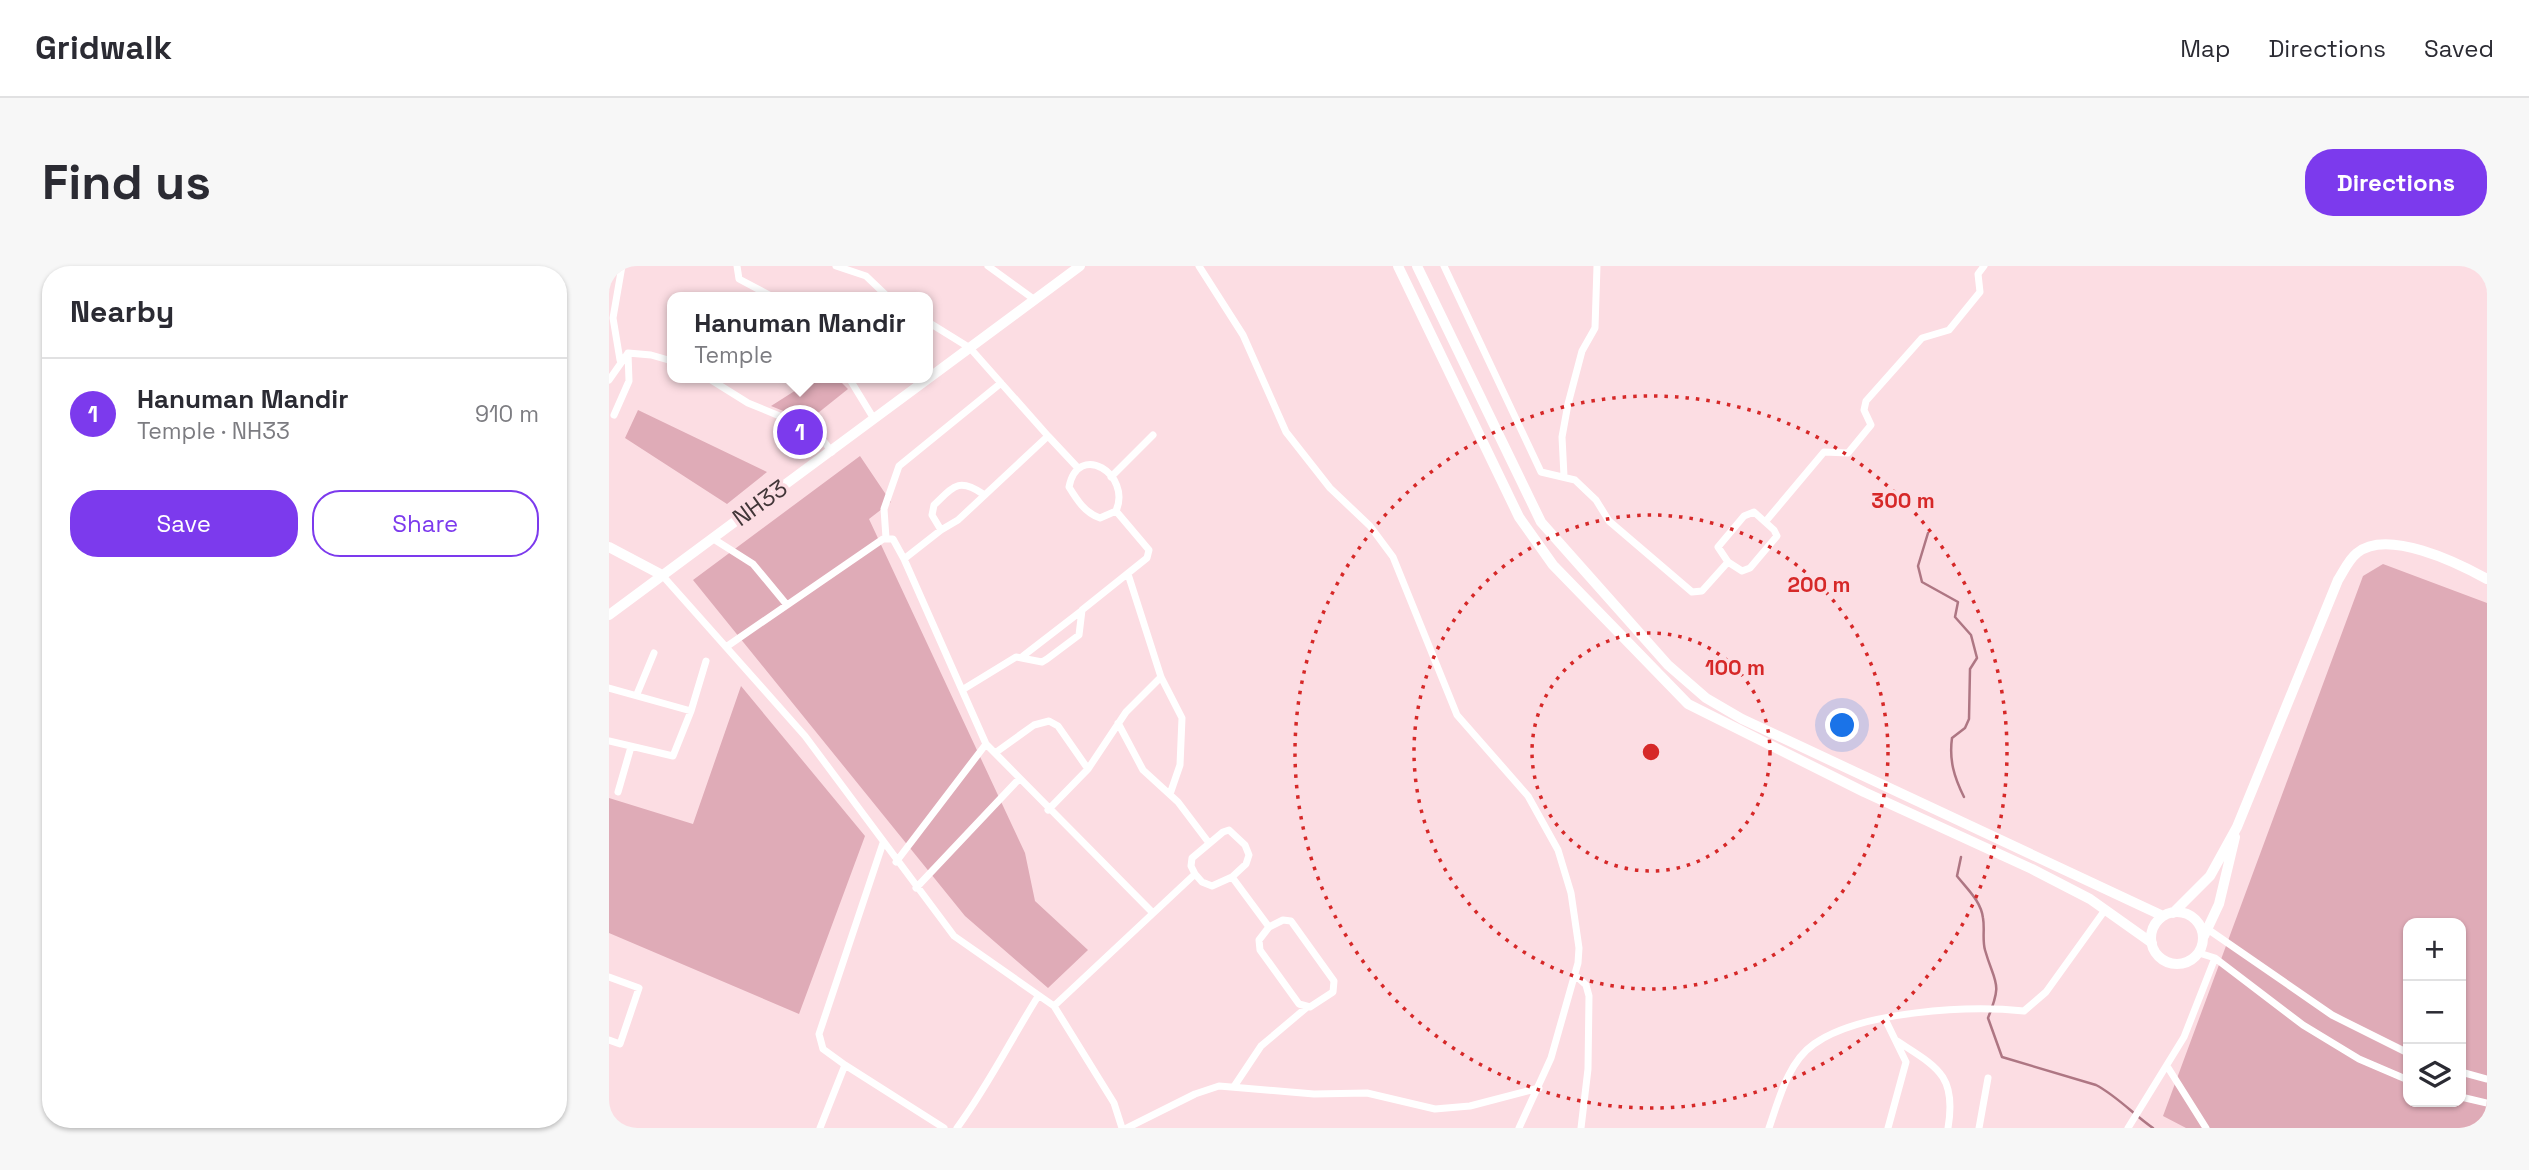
<!DOCTYPE html>
<meta charset="utf-8">
<style>
body{margin:0;font-family:"Space Grotesk",sans-serif;background:#f7f7f7;color:#2b2b33}
.controls{position:absolute;right:21px;bottom:21px;display:grid;overflow:hidden;border-radius:14px;box-shadow:0 2px 5px #0004}
.controls button{width:63px;height:63px;display:grid;place-items:center;padding:0;border:0;border-bottom:2px solid #e1e1e2;background:#fff;color:#2b2b33;font:35px sans-serif}
.you{position:absolute;left:1234px;top:460px;width:24px;height:24px;margin:-18px;border:5px solid #fff;border-radius:50%;background:#1a73e8;box-shadow:0 0 0 10px #1a73e833}
.badge{display:grid;place-items:center;width:46px;height:46px;border-radius:50%;background:#7c3aed;color:#fff;font-size:23px;font-weight:700}
.pin{position:absolute;translate:-50% -50%;border:4px solid #fff;box-shadow:0 2px 7px #0006}
.popup{position:absolute;left:58px;top:26px;width:266px;height:91px;box-sizing:border-box;display:grid;place-content:center;border-radius:14px;background:#fff;filter:drop-shadow(0 2px 5px #0005);font-size:23px;white-space:nowrap;color:#7c7c81}
.popup b{font-size:26px;color:#2b2b33}
.popup::after{content:'';position:absolute;left:50%;top:100%;margin-left:-14px;border:14px solid transparent;border-top-color:#fff}
.list{margin:0;padding:0;list-style:none}
h2{display:flex;justify-content:space-between;align-items:center;height:91px;margin:0;padding:0 28px;font-size:30px}
h2 small{font-size:23px;font-weight:400;color:#7c7c81}
.list li{display:grid;grid-template-columns:46px 1fr auto;gap:21px;align-items:center;box-sizing:border-box;height:112px;padding:0 28px;border-top:2px solid #e1e1e2}
.list b{display:block;font-size:26px;white-space:nowrap}
.list p{margin:0;font-size:23px;white-space:nowrap;color:#7c7c81}
.list em{font-size:23px;font-style:normal;color:#7c7c81}
.actions{display:flex;gap:14px;padding:21px 28px}
.actions a{flex:1;padding:16px 0;border:2px solid #7c3aed;border-radius:28px;text-align:center;font-size:24px;color:#7c3aed}
.actions .main{background:#7c3aed;color:#fff}
.icon{flex:none;width:38px;height:38px;fill:none;stroke:currentColor;stroke-width:2;stroke-linecap:round;stroke-linejoin:round}
.map{position:relative;flex:none;width:1878px;height:862px;overflow:hidden;border-radius:28px}
header{display:flex;align-items:center;gap:42px;box-sizing:border-box;height:98px;padding:0 35px;background:#fff;border-bottom:2px solid #e1e1e2}
header strong{font-size:33px}
nav{display:flex;gap:38px;margin-inline-start:auto;font-size:24px}
.intro{display:flex;align-items:center;justify-content:space-between;box-sizing:border-box;height:168px;padding:0 42px}
h1{margin:0;font-size:49px}
.button{padding:18px 32px;border-radius:28px;background:#7c3aed;color:#fff;font-size:24px;font-weight:700}
main{display:flex;gap:42px;padding:0 42px}
aside{flex:1;background:#fff;border-radius:28px;box-shadow:0 2px 5px #0004}
.map>svg:first-child{display:block}
</style>
<header>
<strong>Gridwalk</strong>
<nav><a>Map</a><a>Directions</a><a>Saved</a></nav>
</header>
<div class="intro"><h1>Find us</h1><a class="button">Directions</a></div>
<main>
<aside>
<h2>Nearby<small></small></h2>
<ul class="list">
<li><span class="badge">1</span><div><b>Hanuman Mandir</b><p>Temple · NH33</p></div><em>910 m</em></li>
</ul>
<div class="actions"><a class="main">Save</a><a>Share</a></div>
</aside>
<div class="map">
<svg width="1878" height="862" viewBox="0 0 1878 862">
<rect width="100%" height="100%" fill="#fcdde3"/>
<path fill="#dfabb7" fill-rule="evenodd" d="M206,112L233,117L239,123L199,155L162,140Z
M29,144L158,206L118,238L16,172Z
M251,190L282,236L260,253L416,587L426,635L479,684L439,722L356,650L84,314Z
M1774,298L1878,337V862H1577L1554,850L1754,310ZM1799,657H1852V836H1799Z
M132,420L256,570L190,748L0,667V532L84,558Z"/>
<g fill="none" stroke-linecap="round" stroke-linejoin="round">
<path stroke="#ae7683" stroke-width="2.5" d="M1319,267L1309,300L1313,316L1349,336L1346,351L1362,369L1368,392L1361,403L1360,453L1356,462L1343,472C1340,494 1345,511 1355,531
M1352,591L1348,610C1358,623 1372,635 1374,652C1376,663 1373,673 1376,684C1386,719 1394,715 1379,752L1393,791L1487,819C1508,830 1525,849 1544,862"/>
<path stroke="#fff" stroke-width="7" d="M128,0L130,13L164,31
M227,0L257,10L279,31
M379,0L426,34
M590,0L634,69L677,166L721,222L761,260L784,291L848,449L919,530L949,584L962,627L970,682L969,697L942,792L910,862
M835,0L932,206L966,214L987,234L1000,255L1083,326L1093,325L1119,296
M319,56L361,82L439,170
M11,94L4,52L13,0
M99,112L139,137L207,165L223,186
M240,112L265,153
M0,114L19,87L42,89L63,95
M5,149L20,115L19,87
M955,210L953,171L959,138L973,85L986,62L988,0
M502,211L544,169
M374,228C349,211 344,221 325,239L323,249L332,264L349,254L439,170L469,202
M1145,246L1165,264L1168,270L1141,302L1133,305L1119,296L1109,281L1135,250Z
M1157,255L1215,186L1239,187L1262,159L1255,144L1257,135L1313,72L1340,64L1371,26L1369,8L1375,0
M332,264L295,293L353,424
M103,272L144,298L178,339
M277,272L275,243L290,200L392,117
M519,308L552,411L573,452L571,499L561,528
M53,309L196,470L345,670L445,740L505,837L513,862
M117,381L274,273H284L295,293
M414,390L471,346
M0,422L82,445
M28,428L45,387
M509,457L534,504L569,536L600,577
M0,475L64,490L82,445L97,395
M377,478L543,646
M386,487L425,459L440,455L449,460L479,503
M9,526L22,481
M439,544L479,503L517,446L552,411
M287,596L377,478L353,424L407,391L433,396L438,393L470,369L473,344L538,292L540,284L507,245L491,252C476,247 468,234 460,221C469,175 523,208 507,245
M586,608L582,600L583,592L614,566L620,564L636,579L640,589L637,598L623,611
M307,622L410,513
M1597,662L1723,749L1799,787
M1590,687L1606,692L1694,759L1750,793L1799,814
M966,709L977,719L980,730L979,803L972,862
M0,711L30,722L11,778L0,774
M445,740L586,608L593,616L603,620L623,611L660,661L650,674L651,684L690,738L701,741L724,726L725,715L682,655L674,654L660,661
M1276,753L1297,796L1279,862
M1288,775C1328,801 1348,809 1339,862
M236,799L335,862
M1558,800L1597,862
M1852,806L1878,813
M626,819L652,780L697,742
M1852,831L1878,837
M211,862L236,799L214,783L210,768L274,577
M348,862C379,820 401,775 428,732
M518,862L586,828L610,820L705,828L758,827L826,843L861,840L930,822
M1160,862C1170,833 1179,796 1205,778C1252,745 1360,739 1415,745L1437,726L1496,644
M1370,862L1379,812
M1519,862L1575,771L1606,692"/>
<path stroke="#fff" stroke-width="10" d="M789,0L910,251L944,299L1079,438L1255,526L1423,603L1481,633L1543,677
M808,0L932,256L1059,399L1097,432L1133,453L1554,650
M0,281L53,309
M0,349L471,0
M1542 672a26 26 0 1 1 52 0a26 26 0 1 1-52 0Z
M1564,647L1601,610L1628,561L1729,314C1734,306 1740,293 1748,287C1778,262 1849,297 1878,313
M1595,670L1610,638L1626,571"/>
</g>
<g fill="none" stroke="#d62828" stroke-width="3.5" stroke-dasharray="3.5 7">
<circle cx="1042" cy="486" r="119"/>
<circle cx="1042" cy="486" r="237"/>
<circle cx="1042" cy="486" r="356"/>
</g>
<g text-anchor="middle" stroke-width="7" stroke-linejoin="round" paint-order="stroke">
<g font-size="24" fill="#423638" stroke="#fcdde3">
<text transform="translate(151 237) rotate(-36)" y="8">NH33</text>
</g>
</g>
<circle cx="1042" cy="486" r="10" fill="#d62828" stroke="#fcdde3" stroke-width="3.5"/>
<g font-size="21" text-anchor="middle" font-weight="bold" fill="#d62828" stroke="#fcdde3" stroke-width="7" stroke-linejoin="round" paint-order="stroke">
<text x="1294" y="242">300 m</text>
<text x="1210" y="326">200 m</text>
<text x="1126" y="409">100 m</text>
</g>
</svg>
<div class="controls">
<button>+</button>
<button>−</button>
<button><svg class="icon" aria-label="layers" viewBox="0 0 24 24"><path d="M12 4l9 5-9 5-9-5zM3 14l9 5 9-5"/></svg></button>
</div>
<div class="you"></div>
<div class="pin badge" style="left:191px;top:166px">1</div>
<div class="popup"><b>Hanuman Mandir</b>Temple</div>
</div>
</main>
